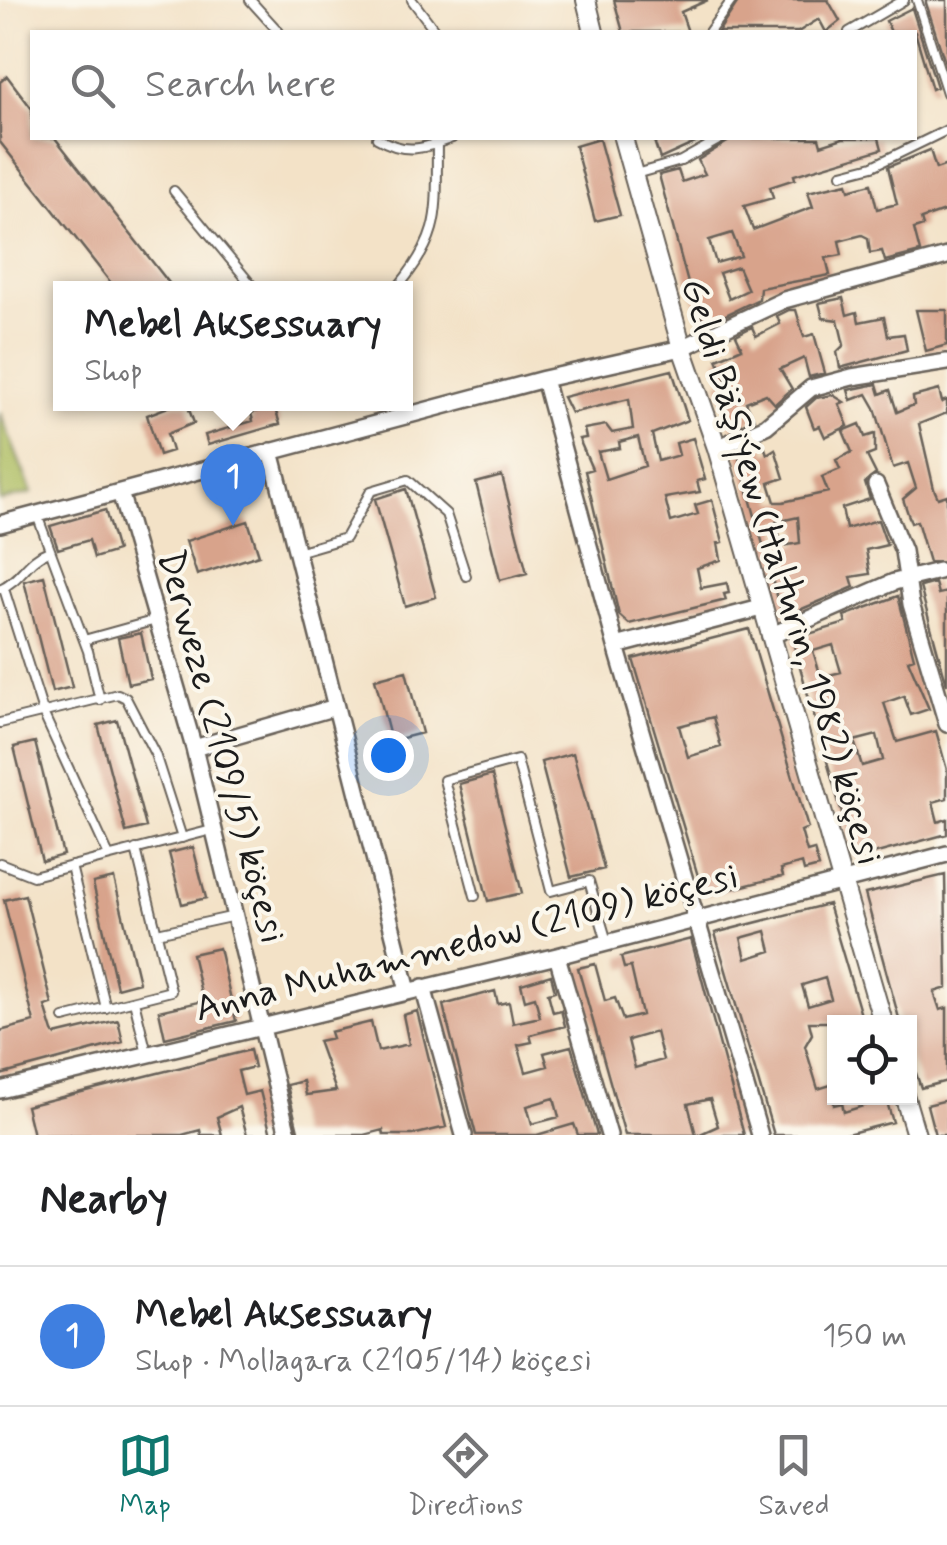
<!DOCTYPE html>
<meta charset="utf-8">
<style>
body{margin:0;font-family:Mynerve,sans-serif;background:#f6f6f6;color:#202124}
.controls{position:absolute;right:30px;bottom:30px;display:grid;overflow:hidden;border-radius:0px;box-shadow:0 2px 8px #0004}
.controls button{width:90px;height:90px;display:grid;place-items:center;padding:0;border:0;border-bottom:2px solid #e0e0e0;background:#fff;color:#202124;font:50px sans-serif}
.you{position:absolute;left:388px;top:755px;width:35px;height:35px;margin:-25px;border:8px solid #fff;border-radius:50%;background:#1a73e8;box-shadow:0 0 0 15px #1a73e833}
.badge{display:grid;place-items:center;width:65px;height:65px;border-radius:50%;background:#0f766e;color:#fff;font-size:32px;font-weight:700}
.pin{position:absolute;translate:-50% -82px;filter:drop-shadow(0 2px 5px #0008)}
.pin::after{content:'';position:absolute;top:52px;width:35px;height:30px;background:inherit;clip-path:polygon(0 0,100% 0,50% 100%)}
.popup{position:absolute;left:53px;top:281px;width:360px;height:130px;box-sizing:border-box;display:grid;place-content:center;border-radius:0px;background:#fff;filter:drop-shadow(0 2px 8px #0005);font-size:32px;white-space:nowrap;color:#757577}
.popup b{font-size:38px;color:#202124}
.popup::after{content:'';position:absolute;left:50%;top:100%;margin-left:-20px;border:20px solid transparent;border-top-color:#fff}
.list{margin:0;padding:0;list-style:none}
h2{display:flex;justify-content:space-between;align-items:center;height:130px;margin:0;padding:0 40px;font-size:42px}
h2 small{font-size:32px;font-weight:400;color:#757577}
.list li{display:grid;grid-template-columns:65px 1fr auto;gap:30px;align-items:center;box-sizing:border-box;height:140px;padding:0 40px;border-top:2px solid #e0e0e0}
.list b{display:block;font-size:38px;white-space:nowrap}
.list p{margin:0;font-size:32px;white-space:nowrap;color:#757577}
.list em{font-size:32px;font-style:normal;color:#757577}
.icon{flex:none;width:55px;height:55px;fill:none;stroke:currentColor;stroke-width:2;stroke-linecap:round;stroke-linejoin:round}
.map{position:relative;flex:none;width:947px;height:1135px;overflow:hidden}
.search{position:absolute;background:#fff;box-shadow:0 2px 8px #0004;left:30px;right:30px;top:30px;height:110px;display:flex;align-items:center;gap:25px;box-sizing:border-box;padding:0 35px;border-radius:0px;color:#757577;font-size:38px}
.sheet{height:270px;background:#fff}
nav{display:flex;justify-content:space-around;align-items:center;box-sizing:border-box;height:140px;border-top:2px solid #e0e0e0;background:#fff;font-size:28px;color:#757577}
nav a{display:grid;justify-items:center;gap:5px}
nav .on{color:#0f766e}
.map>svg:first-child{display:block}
</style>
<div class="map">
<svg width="947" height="1135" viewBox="0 0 947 1135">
<rect width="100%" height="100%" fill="#fbf7ec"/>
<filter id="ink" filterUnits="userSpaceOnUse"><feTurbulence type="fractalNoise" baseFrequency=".01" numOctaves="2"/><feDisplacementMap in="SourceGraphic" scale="20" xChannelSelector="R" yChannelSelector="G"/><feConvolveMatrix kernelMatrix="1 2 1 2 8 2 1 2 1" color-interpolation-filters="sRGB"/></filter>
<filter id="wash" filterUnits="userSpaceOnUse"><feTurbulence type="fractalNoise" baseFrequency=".0048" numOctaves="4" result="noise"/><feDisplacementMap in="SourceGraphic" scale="40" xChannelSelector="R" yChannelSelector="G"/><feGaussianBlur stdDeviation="2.25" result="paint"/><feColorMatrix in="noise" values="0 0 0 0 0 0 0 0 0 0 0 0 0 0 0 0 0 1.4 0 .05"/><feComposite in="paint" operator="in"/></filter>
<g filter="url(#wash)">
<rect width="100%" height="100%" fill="#f3e2c7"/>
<path fill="#acbc5f" stroke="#646c3e" stroke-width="2.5" d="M0,413L32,493L0,501Z"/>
<g id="blocks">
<path fill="#d8a38b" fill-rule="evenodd" d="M614,0H708L681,12L688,32H623Z
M739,0H828L840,21L826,32L819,19L798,32H718Z
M926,0H947V69L926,3Z
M912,8L937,87L932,89L915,32H891L886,21Z
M7,76L32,109V138H55L173,288H115L0,142V82Z
M653,138H706L660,159Z
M734,138H819L821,145L843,138H879L882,149L794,175L795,179L770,187L773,198L744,206L753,230L813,207L808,192L847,183L849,190L871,184L877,209L897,204L888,167L930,150L936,169L947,165V210L921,219L923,226L914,229L920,252L885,261L882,251L870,253L868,238L862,235L839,241L842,255L826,258L830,275L760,288L759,299L705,325L689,287L659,175L678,170L682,182L705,174L698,160ZM732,233L741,256L716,263L709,240ZM738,267L748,290L729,299L719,273Z
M599,139L620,215L595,221L575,146Z
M843,298L847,315L857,312L859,322L884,317L888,336L904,334L907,350L840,368L837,352L844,345L838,320L823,318L819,303Z
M789,310H796L804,337L814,334L825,373L809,377L804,358L780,369L792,389L775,404L766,394L746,402L754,419L732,429L718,382L726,380L717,359L742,348L736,335L752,327L756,336L780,324L777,316Z
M916,310H947V345L926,351Z
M672,370L688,420L652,434L658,461L679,455L676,443L693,438L705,479L697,481L700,492L665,498L671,522L698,514L695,505L712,500L723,542L718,543L721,560L697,568L701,588L727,583L729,593L724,594L726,600L629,624L619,615L585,471L592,469L579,439L586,438L584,429L606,425L612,433L633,429L629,399L571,413L563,397ZM638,437L645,466L606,479L598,452L620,448L619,442Z
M877,384L880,394L890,390L897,412L914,405L913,397L939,390L942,402L947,400V413L919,424L934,489L938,498L947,495V563L929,562L917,521L911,523L903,499L916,488L908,463L893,468L875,408L867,394L851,400L848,390Z
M833,395L844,402L839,404L848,426L825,437L820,426L814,428L806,407L816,398Z
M176,404H187L194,423L167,434L172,451L159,455L147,415Z
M274,406L280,424L208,445L205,435L253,421L251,413Z
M860,424L865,437L875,434V453L867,456L876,474L865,483L870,499L842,508L846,529L878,520L887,545L866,550L870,574L851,577L854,587L783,617L737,451L762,440L767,454L775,449L784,478L769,483L775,502H783L828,492L822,477L840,469L836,460L852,452L843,431ZM798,517L800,543L782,546L776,522Z
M502,476L527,573L500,580L476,483Z
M406,489L436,597L405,606L375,499Z
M105,510L117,551L94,558L89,540L58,549L50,526Z
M248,521L259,555L197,575L186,541Z
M44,576L72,687L52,692L24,581Z
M935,583L938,594L947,592V685L920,587Z
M898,596L914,658L908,660L929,709L911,715L904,696L884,703L897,742L936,731L947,770V798L933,802L938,822L947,819V834L855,859L792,639L846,623L844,616ZM833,645L841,672L821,677L813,651ZM877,735L883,760L862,766L854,741Z
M749,629L808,828L801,831L807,852L814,850L819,867L804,871L802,863L781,869L783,876L704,896L633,659ZM713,717L721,747L688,757L679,726Z
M141,633L151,679L128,684L118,638Z
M406,671L422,733L391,741L375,679Z
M117,720L146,827L126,832L98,725Z
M35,742L63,855L42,861L14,747Z
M573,753L604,869L571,877L541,762Z
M492,775L522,893L488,901L459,784Z
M193,847L206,898L182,904L169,853Z
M945,875L947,988L934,992L940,1010L947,1008V1081L921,1088L910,1056V1022H900L865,894Z
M114,878L139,982L117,988L93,883Z
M25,895L52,1004L45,1006L53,1032L55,1035L118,1020L123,1042L0,1075V1031L34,1022L4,900Z
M828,904L863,1022H809L812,1034L805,1046L818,1089L834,1084V1105L842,1103L844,1112L886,1099L893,1122L843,1135H774L715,933ZM766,931L771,951L746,959L741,938ZM825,978L831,999L808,1006L802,985Z
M691,939L744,1135H698L718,1126L710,1099L688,1104L696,1135H625L578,968L595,964L605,1001L615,998L623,1020L642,1015L631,967L624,968L621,957ZM656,1032L663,1060L635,1068L628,1040Z
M219,948L236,1021L165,1038L159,1011L203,1001L192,954Z
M551,975L555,991L548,993L553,1012L561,1010L565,1026L530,1035L532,1042L518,1045L526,1072L548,1066L544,1053L571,1046L597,1135H578L574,1124L537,1135H476L443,1005L495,991L498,1004L509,1002L513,1023L540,1017L535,997L525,1000L521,984ZM554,1098L559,1117L532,1124L527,1106Z
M417,1011L446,1127L412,1135H384L383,1130L364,1135H299L287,1085L303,1081L306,1095L336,1091L318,1041L332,1038L330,1032L371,1022L378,1051L409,1044L403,1015Z
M250,1050L254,1067L238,1071L244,1095L260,1091L271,1135H247L239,1107L217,1117L222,1135H201L200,1130L182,1135H33L26,1106Z
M947,1100V1135H935L927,1105Z"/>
</g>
</g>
<g filter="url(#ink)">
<use href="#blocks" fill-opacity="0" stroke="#676158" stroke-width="2.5"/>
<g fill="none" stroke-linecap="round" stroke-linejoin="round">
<g stroke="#676158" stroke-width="12">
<path id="service" d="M250,0L279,32
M412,0L436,32
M917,0L947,93
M709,32L732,0
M849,32L904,0
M377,138C406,155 422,149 452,138
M842,174L873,166L947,130
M632,175L681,161L722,138
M174,191L254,288
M397,288C443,233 436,212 437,143
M37,515L88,651L100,700
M297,552L345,538L371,491L408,480L446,514L466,576
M0,589C21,580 27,559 49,551
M4,589L44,715L109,856
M84,640L156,620
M0,723L118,694L126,698L155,754L182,838
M0,863L33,876L212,830
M71,866L106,1008
M475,896L444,780L517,760L551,891L589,881L607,942
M157,933L235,916
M134,1001L147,1053
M64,1018L171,991L136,849"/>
</g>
<g stroke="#676158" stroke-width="20">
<path id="minor" d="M544,379L616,646L760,1135
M717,448L766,426L811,388L852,377L947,362
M271,451L408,991
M876,485L903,551L911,604L947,724
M120,492L194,748L288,1135
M0,524L544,379L682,348L784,300L947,256
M770,636L894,582L939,571
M616,646L761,608
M194,748L336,707
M557,956L609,1135
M423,987L464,1135
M0,1090L557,956L947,854"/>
</g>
<g stroke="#676158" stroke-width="22">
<path id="tertiary" d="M586,0L594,32
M623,138L682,348L717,448L883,1022
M905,1098L916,1135"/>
</g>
<use href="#service" stroke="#fff" stroke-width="8"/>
<use href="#minor" stroke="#fff" stroke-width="15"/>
<use href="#tertiary" stroke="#fff" stroke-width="18"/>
</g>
</g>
<g text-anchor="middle" stroke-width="8" stroke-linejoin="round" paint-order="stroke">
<g font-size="38" fill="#1c1c1c" stroke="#fbf7ec">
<text transform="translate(783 571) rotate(73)" y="13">Geldi Bäşiýew (Halturin, 1982) köçesi</text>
<text transform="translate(223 746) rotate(75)" y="13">Derweze (2109/5) köçesi</text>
<text transform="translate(466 941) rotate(-14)" y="13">Anna Muhammedow (2109) köçesi</text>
</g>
</g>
</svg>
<div class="controls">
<button><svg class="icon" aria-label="locate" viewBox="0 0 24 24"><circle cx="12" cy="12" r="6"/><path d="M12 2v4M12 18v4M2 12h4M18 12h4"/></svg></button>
</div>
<div class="you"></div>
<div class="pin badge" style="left:233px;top:526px;background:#3f7fe0">1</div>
<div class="popup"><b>Mebel Aksessuary</b>Shop</div>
<div class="search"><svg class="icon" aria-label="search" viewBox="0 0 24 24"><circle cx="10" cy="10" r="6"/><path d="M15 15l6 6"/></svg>Search here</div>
</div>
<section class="sheet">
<h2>Nearby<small></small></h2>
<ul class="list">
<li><span class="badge" style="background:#3f7fe0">1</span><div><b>Mebel Aksessuary</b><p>Shop · Mollagara (2105/14) köçesi</p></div><em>150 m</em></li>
</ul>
</section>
<nav>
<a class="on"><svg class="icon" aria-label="map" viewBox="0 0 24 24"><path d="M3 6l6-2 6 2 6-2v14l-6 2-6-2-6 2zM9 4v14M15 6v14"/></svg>Map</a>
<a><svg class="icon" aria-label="directions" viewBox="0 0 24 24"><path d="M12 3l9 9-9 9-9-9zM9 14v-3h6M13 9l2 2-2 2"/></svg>Directions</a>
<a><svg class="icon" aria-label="saved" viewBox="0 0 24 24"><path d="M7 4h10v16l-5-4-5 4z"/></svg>Saved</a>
</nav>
